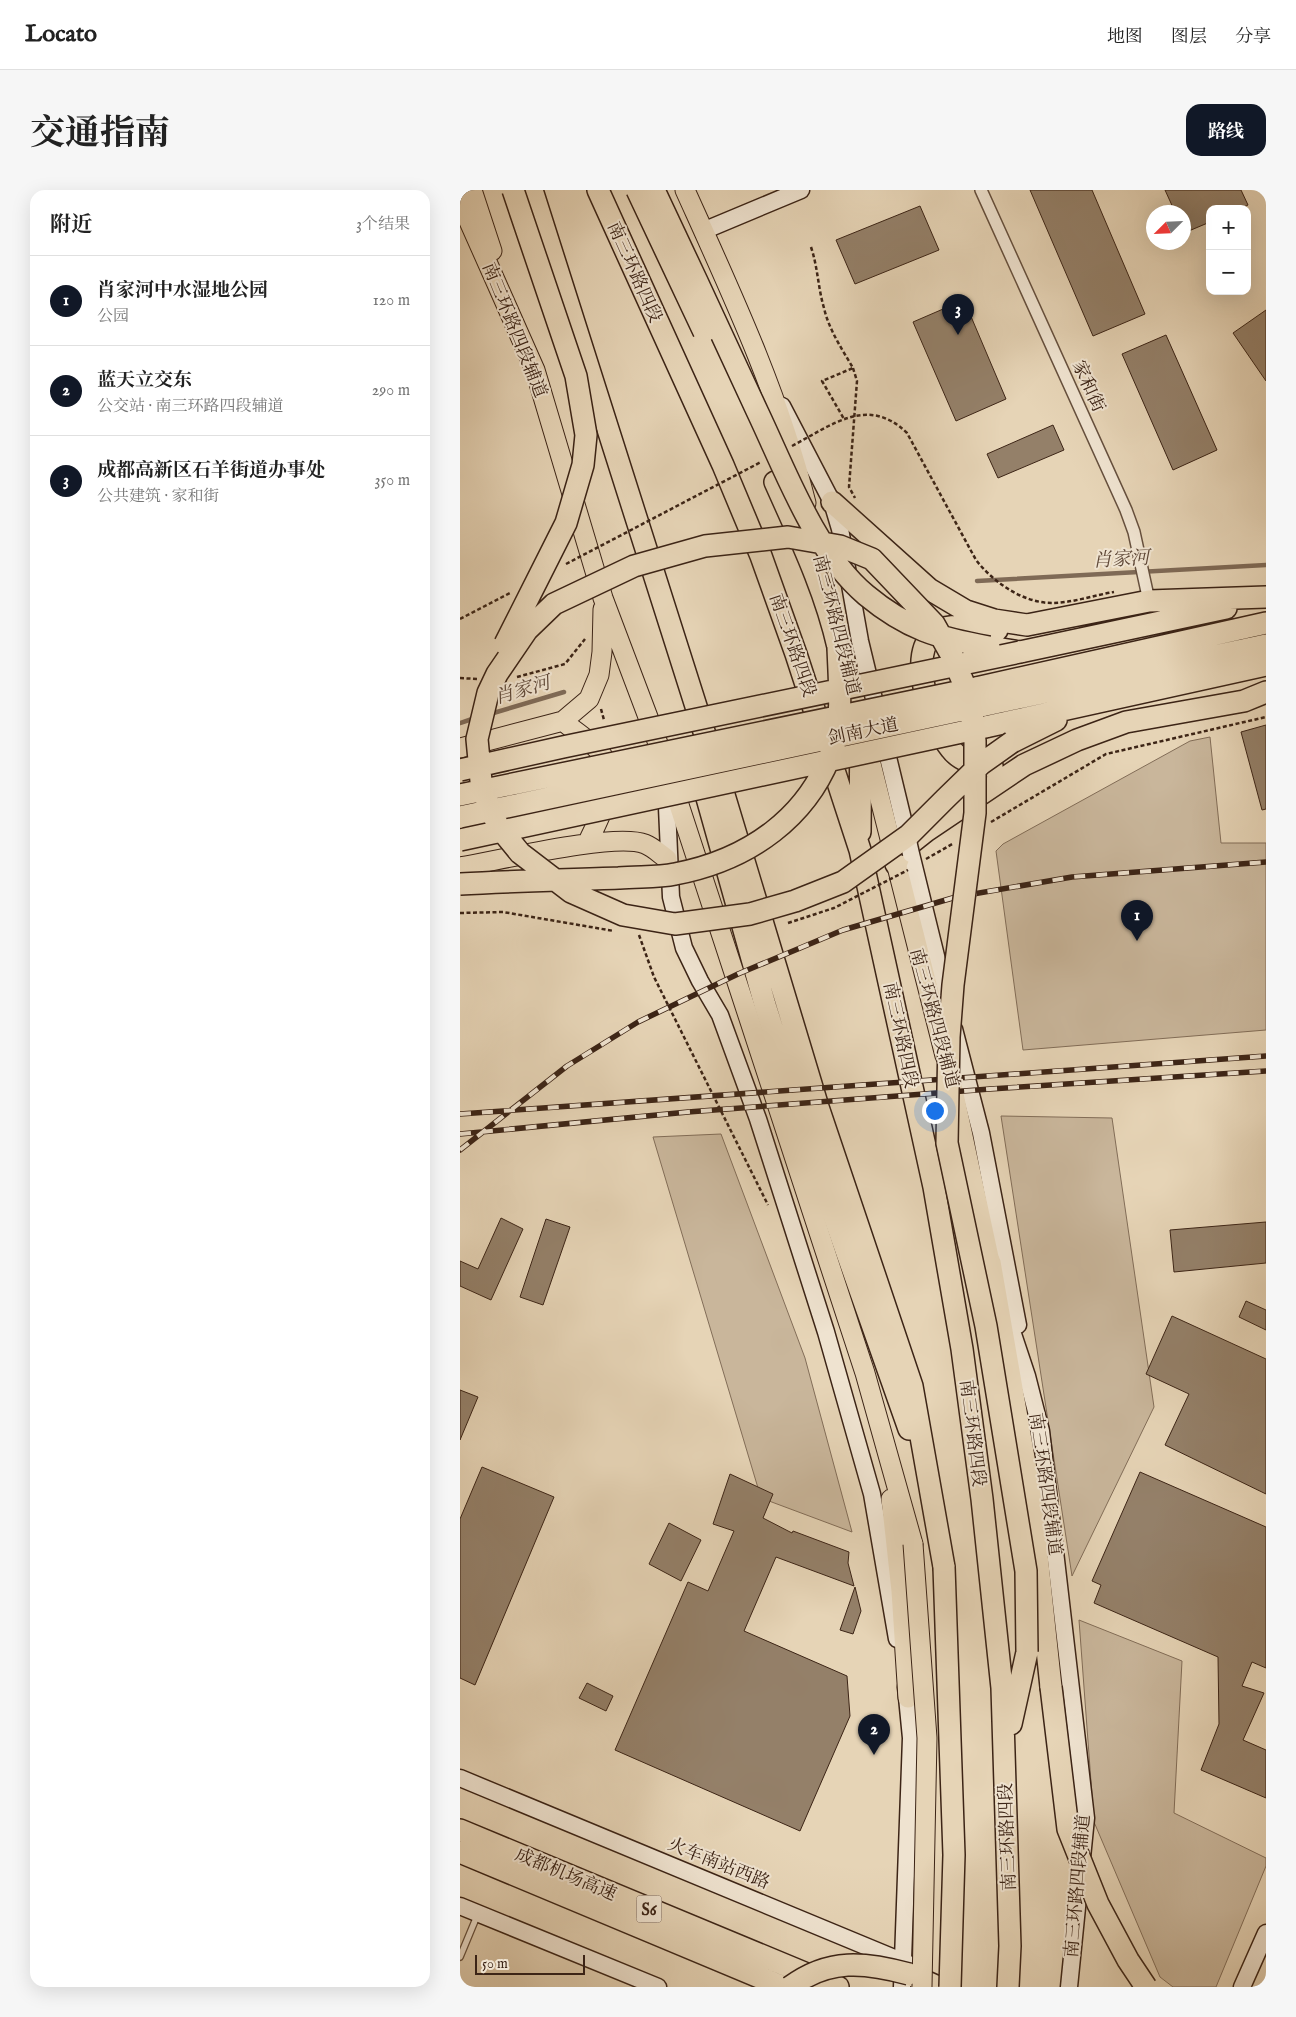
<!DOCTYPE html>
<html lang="zh">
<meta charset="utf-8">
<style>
body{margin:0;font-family:"IM FELL English","Noto Serif SC",serif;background:#f6f6f6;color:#222}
.controls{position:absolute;right:15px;top:15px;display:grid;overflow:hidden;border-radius:10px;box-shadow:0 5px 20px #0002}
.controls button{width:45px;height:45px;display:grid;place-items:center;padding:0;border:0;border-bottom:1px solid #e0e0e0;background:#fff;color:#222;font:25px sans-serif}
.compass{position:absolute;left:686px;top:15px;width:45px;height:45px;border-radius:50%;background:#fff;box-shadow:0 5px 20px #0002;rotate:246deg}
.scale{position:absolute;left:15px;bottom:12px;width:110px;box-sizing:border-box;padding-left:5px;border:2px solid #3c2416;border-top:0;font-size:14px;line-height:18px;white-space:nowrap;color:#3c2416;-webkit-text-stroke:4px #efe3d0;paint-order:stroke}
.you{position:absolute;left:474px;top:920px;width:18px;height:18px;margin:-12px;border:4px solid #fff;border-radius:50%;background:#1a73e8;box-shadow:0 0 0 8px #1a73e833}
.badge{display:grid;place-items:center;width:32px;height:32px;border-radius:50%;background:#111827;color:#fff;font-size:16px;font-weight:700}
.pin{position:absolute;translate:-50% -41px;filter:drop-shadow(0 1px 2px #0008)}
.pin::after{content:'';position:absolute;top:26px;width:18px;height:15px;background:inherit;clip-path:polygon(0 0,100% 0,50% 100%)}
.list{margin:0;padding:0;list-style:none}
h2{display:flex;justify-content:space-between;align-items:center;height:65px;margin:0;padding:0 20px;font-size:21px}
h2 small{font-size:16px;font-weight:400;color:#767676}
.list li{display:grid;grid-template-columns:32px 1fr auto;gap:15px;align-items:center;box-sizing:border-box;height:90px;padding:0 20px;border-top:1px solid #e0e0e0}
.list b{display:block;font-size:19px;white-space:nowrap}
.list p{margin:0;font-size:16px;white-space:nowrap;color:#767676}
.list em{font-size:16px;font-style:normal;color:#767676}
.map{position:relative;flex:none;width:806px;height:1797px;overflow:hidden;border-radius:15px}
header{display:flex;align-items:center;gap:30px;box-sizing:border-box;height:70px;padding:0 25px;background:#fff;border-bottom:1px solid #e0e0e0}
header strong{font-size:24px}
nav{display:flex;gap:28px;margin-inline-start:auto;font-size:18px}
.intro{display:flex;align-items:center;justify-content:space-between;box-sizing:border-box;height:120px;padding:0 30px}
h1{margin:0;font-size:35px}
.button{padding:12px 22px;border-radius:15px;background:#111827;color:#fff;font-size:18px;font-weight:700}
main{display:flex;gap:30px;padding:0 30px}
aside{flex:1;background:#fff;border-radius:15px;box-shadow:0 5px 20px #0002}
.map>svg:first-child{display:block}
</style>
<header>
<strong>Locato</strong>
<nav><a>地图</a><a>图层</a><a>分享</a></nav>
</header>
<div class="intro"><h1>交通指南</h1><a class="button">路线</a></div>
<main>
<aside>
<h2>附近<small>3个结果</small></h2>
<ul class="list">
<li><span class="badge">1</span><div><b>肖家河中水湿地公园</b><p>公园</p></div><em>120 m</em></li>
<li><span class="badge">2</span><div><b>蓝天立交东</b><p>公交站 · 南三环路四段辅道</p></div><em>290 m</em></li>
<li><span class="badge">3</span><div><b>成都高新区石羊街道办事处</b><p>公共建筑 · 家和街</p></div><em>350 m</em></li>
</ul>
</aside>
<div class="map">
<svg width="806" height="1797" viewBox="0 0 806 1797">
<rect width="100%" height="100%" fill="#e6d4b6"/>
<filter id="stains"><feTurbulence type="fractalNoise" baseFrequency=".004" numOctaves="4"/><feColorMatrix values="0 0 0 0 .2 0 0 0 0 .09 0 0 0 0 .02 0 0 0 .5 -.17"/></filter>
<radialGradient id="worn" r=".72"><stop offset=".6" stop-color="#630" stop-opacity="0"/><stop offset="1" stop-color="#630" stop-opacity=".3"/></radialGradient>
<path fill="#c9b69b" stroke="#826d58" d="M750,547L761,653H806V840L563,860L536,661L543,654L730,551Z
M541,926L652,928L694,1217L612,1386Z
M261,944L345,1168L392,1342L301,1308L193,947Z
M619,1430L722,1471L714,1623L806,1668V1676L756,1797H713L700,1787L634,1632Z"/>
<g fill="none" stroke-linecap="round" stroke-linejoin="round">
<path stroke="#7f6a56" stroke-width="4.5" d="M517,391L806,375
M30,524L104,502
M0,533L15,528"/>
</g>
<path fill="#948069" stroke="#3c2416" d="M570,0H632L685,124L633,146Z
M705,0H781L788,15L780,19H750V32L724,43V22H715Z
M460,16L479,60L395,94L376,50Z
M504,110L546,209L496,231L453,132Z
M806,120V191L773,143Z
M706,145L757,260L713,280L662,164Z
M593,235L604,260L538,288L527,264Z
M806,535V619L802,620L781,542Z
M41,1028L63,1039L31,1110L0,1096V1071L18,1079Z
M86,1029L110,1037L83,1115L60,1107Z
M806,1032V1073L714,1082L710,1040Z
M786,1111L806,1120V1140L779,1127Z
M712,1126L806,1169V1304L705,1255L729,1204L686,1184Z
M0,1200L18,1207L0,1250Z
M22,1277L94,1307L15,1495L0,1488V1329Z
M680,1282L806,1337V1478L792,1472L782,1496L804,1503L783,1550L806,1560V1608L741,1580L759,1534L758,1467L634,1413L641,1395L632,1391Z
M270,1284L313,1304L303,1328L332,1343L333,1341L389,1362L388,1373L394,1396L316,1367L284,1441L387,1486L390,1526L340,1641L155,1560L228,1392L248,1401L274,1341L253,1334Z
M209,1333L241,1350L221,1391L189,1374Z
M395,1397L401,1421L393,1444L380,1440Z
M127,1493L153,1506L146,1521L119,1508Z"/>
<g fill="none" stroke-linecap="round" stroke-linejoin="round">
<g stroke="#66503e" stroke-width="8">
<path id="lane" d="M0,1767L17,1726"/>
</g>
<g stroke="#66503e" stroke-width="14">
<path id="street" d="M521,0L666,320L674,342L689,411"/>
</g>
<g stroke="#3c2416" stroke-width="19">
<path id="secondary" d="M243,41L341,0
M322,216L372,312L380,339L400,451L447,646
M206,595L211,707L224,758L240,791L260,825L298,929L366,1142L412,1304L437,1449
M451,664L488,815
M494,839L521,943L558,1135
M546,1123L567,1186L581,1241L626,1628L609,1797
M0,1588L451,1775
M0,1716L198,1797
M442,1797L451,1548L446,1497
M782,1797L806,1743"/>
</g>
<g stroke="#3c2416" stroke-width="21">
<path id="primary" d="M12,0L32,61
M225,0C271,102 319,204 346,313
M0,11L75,180L143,408L205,572L405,1183L453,1354
M388,483L485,866
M103,531C115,542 133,552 142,565C162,592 138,629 127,654
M0,558L103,531L129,509L139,485L142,462L143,419
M0,677C36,671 155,642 185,654C193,657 200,664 207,669
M492,895L530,1072
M431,1309L441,1401L448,1508"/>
</g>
<g stroke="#3c2416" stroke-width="24">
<path id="highway" d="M72,0L261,595L358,917L452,1196L484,1377
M138,0L263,275L301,366L336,464L400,660L474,997L502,1159L522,1309L542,1498L550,1756L548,1797
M315,292C339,346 365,399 378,457
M372,312L469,399L506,421L534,430L567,435L689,411L806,407
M542,459L560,462L766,418
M516,498L806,433
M521,516L806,455
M525,537L806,475
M552,552L596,530
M233,558L305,815L352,964L449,1239
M532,576C519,578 499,570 491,559C472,536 444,462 477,441C490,432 523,438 537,440
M400,642L401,531
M436,674L442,660L466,641L564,575L617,550L666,532L784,511L806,502
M530,1072L571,1308L591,1497
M551,1534L567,1462
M0,1640L378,1797
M0,1662L323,1797
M449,1784L478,1797"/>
</g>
<path stroke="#3c2416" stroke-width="2.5" stroke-dasharray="4 2.5" stroke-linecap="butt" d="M351,57C358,78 358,98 364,118C369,140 382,159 393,178L362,191L384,229
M393,178L397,191L389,297L395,308
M57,487L105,474L125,449
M0,488L17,489
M141,519L144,530
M531,632L646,564L806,527
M179,745L194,787L308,1015"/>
<use href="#lane" stroke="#efe3d0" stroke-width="5.5"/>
<use href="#street" stroke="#efe3d0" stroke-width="11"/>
<use href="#secondary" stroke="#efe3d0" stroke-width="16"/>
<use href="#primary" stroke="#e6d4b6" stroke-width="19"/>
<use href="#highway" stroke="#e6d4b6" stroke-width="21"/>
<g stroke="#3c2416" stroke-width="5.5">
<path id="rail" d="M0,924L806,866
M0,944L228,922L530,899L806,881
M0,960L107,876L178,832L278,784L383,740L496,707L612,687L806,672"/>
</g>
<use href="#rail" stroke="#efe3d0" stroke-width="4" stroke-dasharray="11" stroke-linecap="butt"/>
<g stroke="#3c2416" stroke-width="19" stroke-linecap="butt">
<path id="secondary-bridge" d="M447,646L451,664"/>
</g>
<g stroke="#3c2416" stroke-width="21" stroke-linecap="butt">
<path id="primary-bridge" d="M453,1354L467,1548L462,1797"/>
</g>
<g stroke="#3c2416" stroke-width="24" stroke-linecap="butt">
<path id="highway-bridge" d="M177,0L244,142
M194,0C229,74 264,149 298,223C326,282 355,362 406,405C447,439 478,448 529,457
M45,454L106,333L123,275L126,245L116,186L53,0
M552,552L521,574L485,609L449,645L383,692L335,711L290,724L215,734L163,725L111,702L60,663L38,636L26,608L21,591L17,549L28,503L37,484L67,440L94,414L174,376L245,356L328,347L380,356L412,369L474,434L492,466L510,508L515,551V623L493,795L489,847L487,953L526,1136L566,1381L567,1462
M0,580L103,557L560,462
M0,605L516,498
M0,627L521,516
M0,650L525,537
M0,694C53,691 106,690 159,688C177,686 197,688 215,684C288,670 350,628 374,555C383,524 379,489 378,457
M484,1377L494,1665L490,1797
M591,1497L608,1639L638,1714L668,1770L686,1797
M330,1797C369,1768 405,1772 449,1784"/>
</g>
<path stroke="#3c2416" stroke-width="2.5" stroke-dasharray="4 2.5" stroke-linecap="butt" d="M332,256C372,235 408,205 447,243L516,370C533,392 563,413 592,413C612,413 635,405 654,402
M106,374L301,272
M0,429L50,403
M466,669L494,653
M0,723L43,722L154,741
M328,733L374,718L448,680"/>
<use href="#secondary-bridge" stroke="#efe3d0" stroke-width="16"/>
<use href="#primary-bridge" stroke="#e6d4b6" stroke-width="19"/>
<use href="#highway-bridge" stroke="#e6d4b6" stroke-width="21"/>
</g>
<g text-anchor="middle" stroke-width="4" stroke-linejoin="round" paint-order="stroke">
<rect fill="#efe3d0" stroke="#725d4e" stroke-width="1" x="176.5" y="1705.5" width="25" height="27" rx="4"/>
<g font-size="16" font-weight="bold" fill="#3c2416">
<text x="189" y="1725">S6</text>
</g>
<g font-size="18" fill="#3c2416" stroke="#efe3d0">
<text transform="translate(175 82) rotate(66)" y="6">南三环路四段</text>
<text transform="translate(55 140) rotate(68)" y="6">南三环路四段辅道</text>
<text transform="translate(629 196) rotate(66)" y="6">家和街</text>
<text transform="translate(377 435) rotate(76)" y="6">南三环路四段辅道</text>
<text transform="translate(333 455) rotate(71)" y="6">南三环路四段</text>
<text transform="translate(403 541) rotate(-12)" y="6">剑南大道</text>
<text transform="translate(475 828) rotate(75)" y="6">南三环路四段辅道</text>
<text transform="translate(441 845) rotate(78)" y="6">南三环路四段</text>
<text transform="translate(513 1243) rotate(83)" y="6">南三环路四段</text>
<text transform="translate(586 1294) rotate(82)" y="6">南三环路四段辅道</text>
<text transform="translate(547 1647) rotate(-92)" y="6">南三环路四段</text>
<text transform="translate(259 1673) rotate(22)" y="6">火车南站西路</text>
<text transform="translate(106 1684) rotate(23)" y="6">成都机场高速</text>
<text transform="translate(617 1696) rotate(-85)" y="6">南三环路四段辅道</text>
</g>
<g font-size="19" font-style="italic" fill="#5e4736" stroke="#efe3d0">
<text transform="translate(661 368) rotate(-3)" y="7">肖家河</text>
<text transform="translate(62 499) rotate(-16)" y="7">肖家河</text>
</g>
</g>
<rect width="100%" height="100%" filter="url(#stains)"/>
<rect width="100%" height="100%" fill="url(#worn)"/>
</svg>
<div class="controls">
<button>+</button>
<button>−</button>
</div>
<svg class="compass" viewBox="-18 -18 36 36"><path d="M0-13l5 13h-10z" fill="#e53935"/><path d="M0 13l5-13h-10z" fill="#767676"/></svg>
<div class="scale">50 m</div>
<div class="you"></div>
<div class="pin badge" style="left:677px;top:751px">1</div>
<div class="pin badge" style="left:414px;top:1565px">2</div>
<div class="pin badge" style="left:498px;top:145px">3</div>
</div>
</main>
